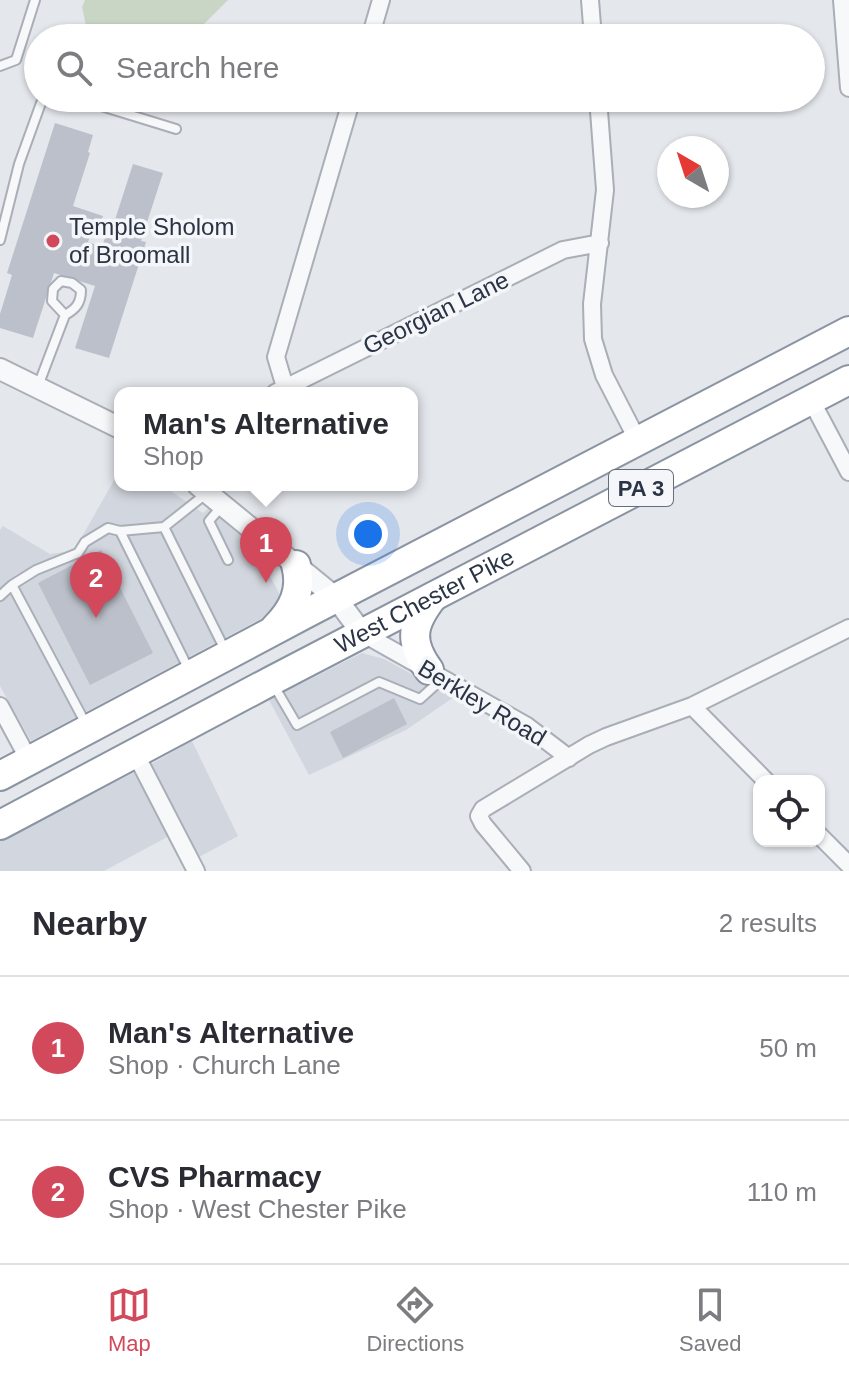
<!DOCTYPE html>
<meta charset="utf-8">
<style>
body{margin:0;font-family:Helvetica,sans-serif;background:#f7f7f7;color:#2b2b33}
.controls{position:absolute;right:24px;bottom:24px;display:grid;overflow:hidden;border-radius:16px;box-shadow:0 2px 6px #0004}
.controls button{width:72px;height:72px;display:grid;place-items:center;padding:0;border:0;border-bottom:2px solid #e1e1e2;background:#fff;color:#2b2b33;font:40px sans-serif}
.compass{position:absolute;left:657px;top:136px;width:72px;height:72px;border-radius:50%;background:#fff;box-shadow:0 2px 6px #0004;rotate:321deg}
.you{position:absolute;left:368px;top:534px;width:28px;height:28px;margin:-20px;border:6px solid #fff;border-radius:50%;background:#1a73e8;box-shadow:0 0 0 12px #1a73e833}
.badge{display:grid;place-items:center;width:52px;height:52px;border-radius:50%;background:#d1495b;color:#fff;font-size:26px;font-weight:700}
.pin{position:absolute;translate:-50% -66px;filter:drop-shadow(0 2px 4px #0008)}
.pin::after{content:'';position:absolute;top:42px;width:28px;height:24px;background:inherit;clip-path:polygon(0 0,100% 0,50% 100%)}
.popup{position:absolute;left:114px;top:387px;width:304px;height:104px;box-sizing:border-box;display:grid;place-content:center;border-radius:16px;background:#fff;filter:drop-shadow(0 2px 6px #0005);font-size:26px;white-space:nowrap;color:#7c7c81}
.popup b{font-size:30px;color:#2b2b33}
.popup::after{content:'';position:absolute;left:50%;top:100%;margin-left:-16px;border:16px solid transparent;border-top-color:#fff}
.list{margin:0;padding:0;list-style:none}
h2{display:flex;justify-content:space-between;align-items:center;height:104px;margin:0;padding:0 32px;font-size:34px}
h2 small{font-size:26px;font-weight:400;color:#7c7c81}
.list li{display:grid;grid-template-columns:52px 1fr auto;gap:24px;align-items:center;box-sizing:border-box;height:144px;padding:0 32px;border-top:2px solid #e1e1e2}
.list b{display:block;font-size:30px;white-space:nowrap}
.list p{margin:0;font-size:26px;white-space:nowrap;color:#7c7c81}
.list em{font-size:26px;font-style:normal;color:#7c7c81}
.icon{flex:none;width:44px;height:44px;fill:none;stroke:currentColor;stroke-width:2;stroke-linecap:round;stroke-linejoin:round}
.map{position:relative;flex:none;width:849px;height:871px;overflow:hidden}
.search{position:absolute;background:#fff;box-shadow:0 2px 6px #0004;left:24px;right:24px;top:24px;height:88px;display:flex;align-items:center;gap:20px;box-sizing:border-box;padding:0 28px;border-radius:44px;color:#7c7c81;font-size:30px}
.sheet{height:392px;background:#fff}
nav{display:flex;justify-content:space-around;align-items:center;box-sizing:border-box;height:112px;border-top:2px solid #e1e1e2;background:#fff;font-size:22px;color:#7c7c81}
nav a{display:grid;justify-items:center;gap:4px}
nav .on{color:#d1495b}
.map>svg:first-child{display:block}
</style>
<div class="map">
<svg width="849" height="871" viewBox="0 0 849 871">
<rect width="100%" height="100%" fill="#e4e7ec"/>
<path fill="#d2d6de" d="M120,470V485H162L203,513L210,507L252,543L279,593L281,608L31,741L0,686V530L3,526L50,554L65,552L76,547Z
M362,653L384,659L454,697L406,730L309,775L269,700Z
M192,741L238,836L199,857L184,828L104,871H0V841L155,762Z"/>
<path fill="#c9d6c5" d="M85,0H228L190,38H99L87,30L82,7Z"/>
<path fill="#bbc0ca" d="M55,123L93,135L88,152L90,153L73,206L103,216L99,230L93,228L88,242L102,247L109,225L113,226L133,164L163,173L141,241L146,242L109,358L75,348L95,286L54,273L33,338L0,328V314L12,275L7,273Z
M101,550L153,653L90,685L38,583Z
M394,698L407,724L343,758L330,732Z"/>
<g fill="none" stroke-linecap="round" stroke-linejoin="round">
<g stroke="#a9aeb7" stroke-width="12">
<path id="service" d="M0,66L16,60L35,0
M75,98L176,129
M0,240L19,164L41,103L47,98
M38,386L65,315C76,309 81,303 81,290L72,283L61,281L53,289L52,301L65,315
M222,506L209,521L228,560
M164,527L226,652
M120,531L189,670
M12,585L87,726
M0,596L12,585L36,570L78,553L85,542L108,528L120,531L164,527L207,493
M273,684L297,725L379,682L420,699L442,679"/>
</g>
<g stroke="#a9aeb7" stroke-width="20">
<path id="minor" d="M590,0L593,38
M842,0L849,88
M370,38L381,0
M598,98L605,190L592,304L593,339L604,375L638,441
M285,387L276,357L352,98
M275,393L563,250L600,243
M811,400L849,472
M362,633L527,726L569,758
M0,706L29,760
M692,706L766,781
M135,753L196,871
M819,835L849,865
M522,871L483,824L479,816L483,809L589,745L606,737L692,706L849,628"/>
</g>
<g stroke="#a9aeb7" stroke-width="24">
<path id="tertiary" d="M0,369L120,428
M198,485L336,598L362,633"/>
</g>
<g stroke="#8b94a3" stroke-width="32">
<g id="trunk">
<path d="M275,628C293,610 303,590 296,565"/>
<path d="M429,670C408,641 412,624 433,597"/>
<path d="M0,776L307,613L849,331"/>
<path id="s1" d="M0,825L271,681L849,380"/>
</g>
</g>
<use href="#service" stroke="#f7f8fa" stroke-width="8"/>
<use href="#minor" stroke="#f7f8fa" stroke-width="16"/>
<use href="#tertiary" stroke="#f7f8fa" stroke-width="20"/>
<use href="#trunk" stroke="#fff" stroke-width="28"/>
</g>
<circle fill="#d1495b" stroke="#f4f6f9" stroke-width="3" cx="53" cy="241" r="8"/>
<g text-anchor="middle" stroke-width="7" stroke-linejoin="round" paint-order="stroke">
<rect fill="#f4f6f9" stroke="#676e7b" stroke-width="2" x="609" y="470" width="64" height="36" rx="6"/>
<g font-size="22" font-weight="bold" fill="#2b3445">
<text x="641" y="496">PA 3</text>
</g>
<g font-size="24" fill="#2b3445" stroke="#f4f6f9" text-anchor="start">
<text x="69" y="235">Temple Sholom<tspan x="69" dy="28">of Broomall</tspan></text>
</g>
<g font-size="24" fill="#2b3445" stroke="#f4f6f9">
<text transform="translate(436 313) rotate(-26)" y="8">Georgian Lane</text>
<text dy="8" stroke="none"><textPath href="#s1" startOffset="480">West Chester Pike</textPath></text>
<text transform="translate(482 703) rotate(31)" y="8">Berkley Road</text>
</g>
</g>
</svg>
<div class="controls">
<button><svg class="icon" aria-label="locate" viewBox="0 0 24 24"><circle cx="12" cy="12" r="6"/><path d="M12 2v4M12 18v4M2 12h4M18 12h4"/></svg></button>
</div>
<svg class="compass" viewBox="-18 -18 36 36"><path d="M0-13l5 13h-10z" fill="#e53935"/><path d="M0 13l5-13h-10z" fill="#7c7c81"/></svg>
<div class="you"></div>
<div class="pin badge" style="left:266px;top:583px">1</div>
<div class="popup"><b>Man's Alternative</b>Shop</div>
<div class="pin badge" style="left:96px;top:618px">2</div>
<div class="search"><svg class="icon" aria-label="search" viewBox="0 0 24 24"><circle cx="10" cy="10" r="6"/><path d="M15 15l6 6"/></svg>Search here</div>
</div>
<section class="sheet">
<h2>Nearby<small>2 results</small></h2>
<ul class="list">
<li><span class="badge">1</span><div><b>Man's Alternative</b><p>Shop · Church Lane</p></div><em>50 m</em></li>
<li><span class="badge">2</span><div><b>CVS Pharmacy</b><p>Shop · West Chester Pike</p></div><em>110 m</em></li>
</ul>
</section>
<nav>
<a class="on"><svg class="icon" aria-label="map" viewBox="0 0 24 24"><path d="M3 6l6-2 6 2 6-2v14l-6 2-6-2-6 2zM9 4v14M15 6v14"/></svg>Map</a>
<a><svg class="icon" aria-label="directions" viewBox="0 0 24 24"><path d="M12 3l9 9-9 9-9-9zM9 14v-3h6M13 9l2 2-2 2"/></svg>Directions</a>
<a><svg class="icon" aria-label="saved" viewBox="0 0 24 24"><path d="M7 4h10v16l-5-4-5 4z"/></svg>Saved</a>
</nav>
